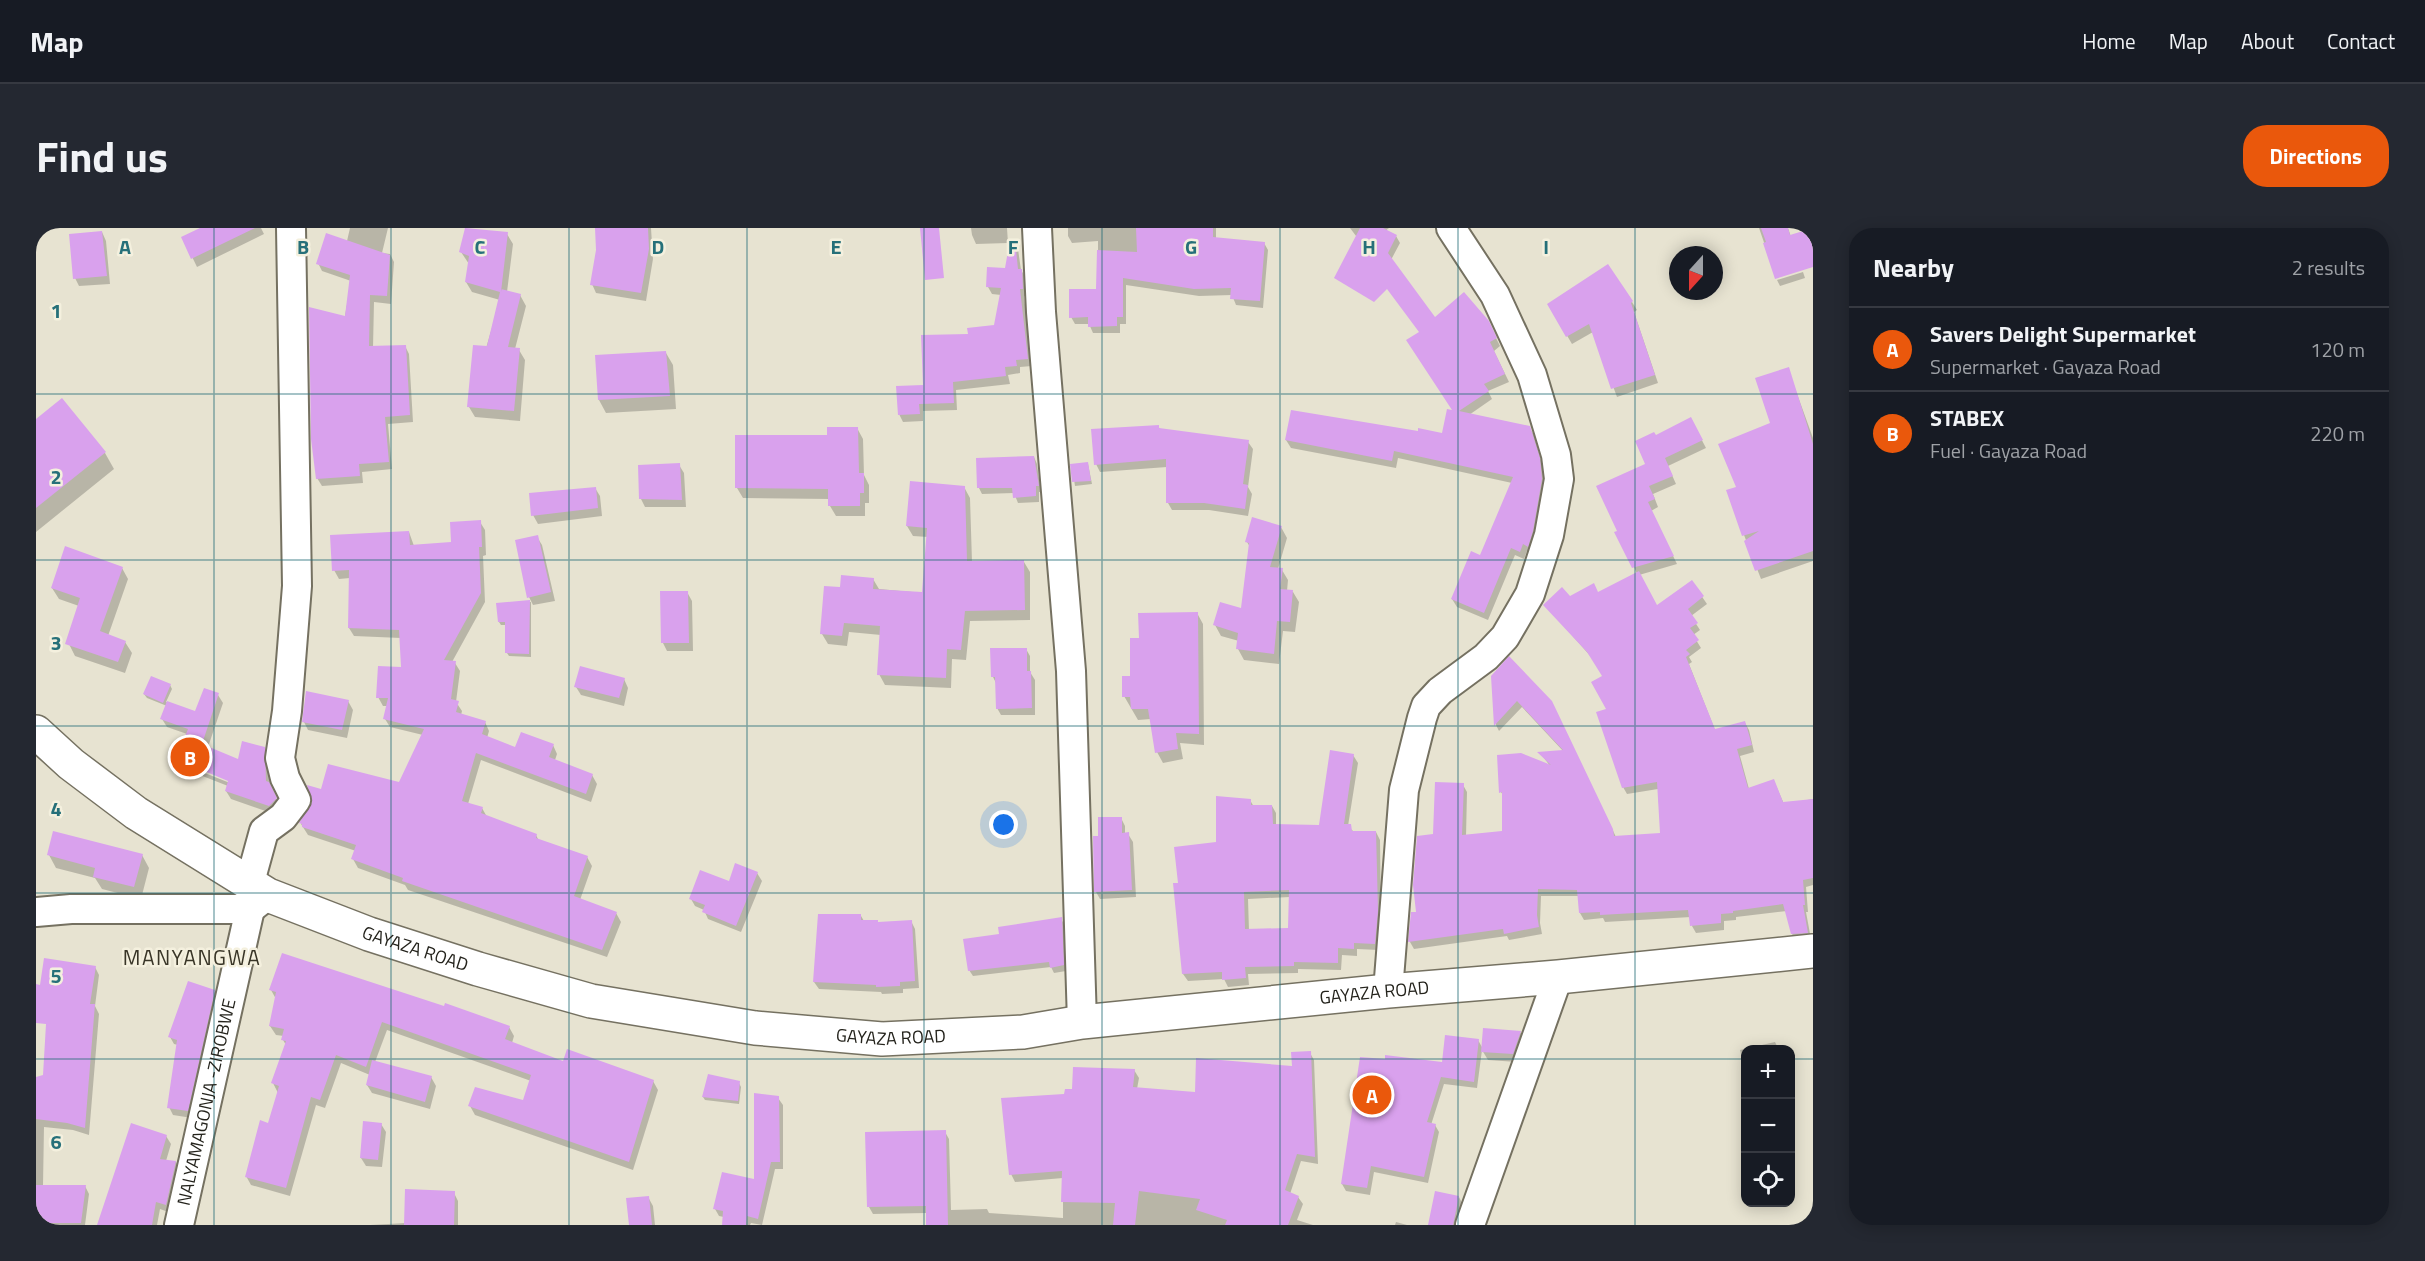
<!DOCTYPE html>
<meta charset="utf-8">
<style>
body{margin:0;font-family:"Titillium Web",sans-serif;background:#242831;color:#f1f3f6}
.controls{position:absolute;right:18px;bottom:18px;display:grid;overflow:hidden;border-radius:12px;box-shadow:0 3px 15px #0003}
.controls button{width:54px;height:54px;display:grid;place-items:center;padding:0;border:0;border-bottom:2px solid #363941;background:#171b24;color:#f1f3f6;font:30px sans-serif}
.compass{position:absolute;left:1633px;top:18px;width:54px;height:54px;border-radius:50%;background:#171b24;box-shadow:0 3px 15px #0003;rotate:201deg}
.you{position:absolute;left:968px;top:597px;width:21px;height:21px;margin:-15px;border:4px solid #fff;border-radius:50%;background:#1a73e8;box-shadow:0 0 0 9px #1a73e833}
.badge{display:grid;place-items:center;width:39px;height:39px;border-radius:50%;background:#ea580c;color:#fff;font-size:20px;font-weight:700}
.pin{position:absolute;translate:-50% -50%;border:3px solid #fff;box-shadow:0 2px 6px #0006}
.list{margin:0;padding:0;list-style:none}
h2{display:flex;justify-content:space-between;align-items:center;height:78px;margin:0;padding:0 24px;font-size:26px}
h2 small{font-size:20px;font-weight:400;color:#9ea1a6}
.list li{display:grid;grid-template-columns:39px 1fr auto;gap:18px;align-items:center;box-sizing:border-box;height:84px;padding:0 24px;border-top:2px solid #363941}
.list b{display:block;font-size:22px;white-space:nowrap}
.list p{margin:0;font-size:20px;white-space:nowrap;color:#9ea1a6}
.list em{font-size:20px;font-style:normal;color:#9ea1a6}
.icon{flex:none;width:33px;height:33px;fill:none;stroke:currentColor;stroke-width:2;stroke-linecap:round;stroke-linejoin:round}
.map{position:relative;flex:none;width:1777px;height:997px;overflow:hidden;border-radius:24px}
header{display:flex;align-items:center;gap:36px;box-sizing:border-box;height:84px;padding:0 30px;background:#171b24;border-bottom:2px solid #363941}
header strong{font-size:28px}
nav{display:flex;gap:33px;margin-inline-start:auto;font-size:21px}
.intro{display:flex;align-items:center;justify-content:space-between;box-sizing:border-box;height:144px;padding:0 36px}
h1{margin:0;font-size:42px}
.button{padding:15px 27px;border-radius:24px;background:#ea580c;color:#fff;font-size:21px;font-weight:700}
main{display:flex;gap:36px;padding:0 36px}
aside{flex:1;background:#171b24;border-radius:24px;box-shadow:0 3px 15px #0003}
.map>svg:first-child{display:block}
</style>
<header>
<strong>Map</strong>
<nav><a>Home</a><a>Map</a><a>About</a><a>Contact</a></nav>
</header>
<div class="intro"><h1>Find us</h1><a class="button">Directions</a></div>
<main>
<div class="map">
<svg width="1777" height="997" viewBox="0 0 1777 997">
<rect width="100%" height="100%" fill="#e7e3d1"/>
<path fill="#0003" fill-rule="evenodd" d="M163,0H225L228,6L161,39L147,10L166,1Z
M314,0H352L346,25L354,26L358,34L355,76L338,74L337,120L369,118L373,126L377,194L352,196L356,241L326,244L327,255L286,258L281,250L315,53L286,43L282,35L311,13Z
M560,0H615L617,31L610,73L560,65L556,56L561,22Z
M935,0H971L972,15L940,16L936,7Z
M1032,0H1180V11L1228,15L1232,22L1227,80L1200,77L1196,67L1163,68L1090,57V96H1084V105H1057L1053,96H1039L1035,89L1062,62V13L1036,15L1032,8Z
M1314,0H1353L1349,3L1360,8L1364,15L1348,45Z
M1723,0H1752L1766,41L1740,49Z
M66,4L70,13L74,56L43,58L39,50Z
M471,6L477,16L471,64L484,67L490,78L479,121L483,122L489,132L484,193L439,189L433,179L464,72L436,64L430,54L433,36L425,24Z
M978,14L982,21L985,42L990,50L991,69L988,68L996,138L984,139V145L972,147L974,156L920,162L921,182L887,183V193L867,194L863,186L934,107L959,99L965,67L956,66L952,59L970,41Z
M1767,44L1769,50L1744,58L1741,52Z
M1596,74L1601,82L1598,84L1622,155L1581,169L1557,104L1536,116L1513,77Z
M1398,92L1456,102L1464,118L1458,123L1473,154L1452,163L1456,171L1433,187L1493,199L1498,207L1507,240L1510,259L1496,325L1491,323L1488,331L1479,327L1452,392L1421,379L1416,371L1445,329L1476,255L1362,230L1360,240L1255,220L1250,212L1383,205L1407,206L1419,184L1383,106Z
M630,125L637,137L640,181L570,185L563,172L560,129Z
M1752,141L1777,210V333L1725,351L1708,307L1702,259L1736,196Z
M0,193L69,225L78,241L0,304Z
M1122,198L1124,201L1212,214L1217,221L1212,259L1216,266L1212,288L1173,282H1136L1132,275L1131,239L1064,244L1060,236Z
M1659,199L1670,220L1632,238L1640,256L1617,266L1622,279L1615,283L1641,336L1603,347L1621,379L1656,354L1671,376L1655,388L1664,402L1657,407L1665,420L1653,429L1656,434L1653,436L1679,502L1709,495L1713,502L1718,524L1704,528L1713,561L1738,553L1748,576L1777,571V657L1770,659L1772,684H1770L1775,711L1760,713L1756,706L1751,683L1700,689V692L1688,693V702L1660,705L1656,698L1655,689L1569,694L1567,690L1548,692L1544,685L1543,668H1505L1504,695L1506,706L1473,712L1471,708L1378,721L1374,714L1376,685H1381L1399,607L1427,557L1431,564L1430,609L1468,604V569L1465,564L1515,539L1504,525L1528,524L1486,479L1463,503L1460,497L1456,448L1519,482L1580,609L1625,607L1622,561L1591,566L1587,559L1568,448L1557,431L1509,377L1534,370L1562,366L1601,346L1583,303L1620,209Z
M821,200L827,211L828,247L833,257V275H829V288H800L794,278V271L707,270L701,260V208L793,209Z
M998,229L1001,236L1005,264H1003V274L982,275L978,265L946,266L943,260Z
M1052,236L1056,256L1039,258L1036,238Z
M643,237L648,245L650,279H609L605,271Z
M928,259L934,270L936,334H988L994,344V392L934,393L930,432L916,431L915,460L849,457L843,446L845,407L813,404L811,418L792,416L786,406L805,361L837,351L843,361L887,365L892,309L877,308L871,298Z
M559,260L564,268L566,288L502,296L497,287Z
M444,294L449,302L450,327L447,328L449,374L416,434L419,435L424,443L420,474L426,483L425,487L449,494L453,503L451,510L480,521L517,517L521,526L519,532L556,547L561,556L555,574L445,532L432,576L446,580L451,589L500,607L503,613L551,629L556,638L544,672L580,685L585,694L571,729L372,662L369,657L322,640L317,631L320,623L272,607L265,596L286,563L363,556L387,507L354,499L349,491L352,478H347L342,469L366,440L365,410L318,408L313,400L314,350L303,351L298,342L373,304L378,318L417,315Z
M1245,299L1251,310L1242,341L1246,342L1252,352L1251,363L1257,364L1263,374L1259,404L1247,403L1243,436L1208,432L1202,421L1203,413L1185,408L1179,397L1206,382L1214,319L1211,314Z
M501,309L506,317L519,373L497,377L493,369Z
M86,340L92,351L72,408L89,414L96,425L89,445L39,428L33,416L43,378L23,371L16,360Z
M651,364L656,373L657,423H631L627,415Z
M495,374V429L473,428L471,425V397H465L463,394L462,376Z
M1161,385L1167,396L1168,517L1144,515L1147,531L1127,535L1121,524L1115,491L1102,492L1088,468L1096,450Z
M990,421L994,428V444L999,452V487H965L961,480L960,455L957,449Z
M588,451L592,460L588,478L545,467L540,459Z
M134,457L136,461L130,474L160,485L182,467L187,475L172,519L203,533L228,520L233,529L234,559L244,579L238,586L195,571L190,563L192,558L146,540L141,531L151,506L131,499L126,491L131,478L111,470L108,466ZM146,532L200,554L199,557L146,536Z
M312,473L317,482L311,510L272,502L268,494Z
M1317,527L1322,535L1312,598L1318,604H1340L1344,612L1345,691L1343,722L1321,721V728L1306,727L1305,742L1262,741V745L1212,746L1213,757L1192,759L1188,751L1152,753L1147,746L1144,656L1181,615L1214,572L1218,579L1236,578L1240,585V598L1284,599ZM1254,669V701L1213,703L1212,671Z
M1085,590L1089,598V606H1092L1097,614L1100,669L1064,671L1060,664L1063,609Z
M13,627H106L113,640L105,671L66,661L59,650L20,640Z
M721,645L726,653L705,704L672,691L668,682L659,678L655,671Z
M825,688L828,693L842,695L875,693L879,701L883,760L867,761V765L846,766L845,764L783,761L778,754Z
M1025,691L1028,696L1030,743L1018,745L1015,739L937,748L933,742L965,707Z
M59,739L63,747L59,778L63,786L53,907L37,902L8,899L7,958H49L53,966L49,997H0V850L9,848Z
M235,762L473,799L478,808L476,815L528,835L617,853L622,862L597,942L439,887L434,878L488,874L495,853L351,802L339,834L395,849L400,858L394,881L336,865L331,857L334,847L305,835L289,880L280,877L254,968L215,957L210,948L233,896L242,865L237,855L250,817L247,812L248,808L240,807L234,798L240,771Z
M178,763L182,771L156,890L137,887L133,879L142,817L138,816L134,809Z
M1484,804L1489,812L1481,834L1452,832L1446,822L1441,860L1408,856L1395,897H1399L1403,904L1392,955L1338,944L1334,967L1310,963L1306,956L1407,835L1442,812L1447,821Z
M1739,814L1743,822H1710V848L1704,822Z
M1274,825L1278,832L1282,936L1265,933L1254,966L1262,969L1267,976L1261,992L1277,997H892L891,985L837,986L833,979L909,904L913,911L915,982L951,981L953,985L1027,990V950L979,954L975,946L1030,868L1098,842L1103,850L1101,861L1161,865L1257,840Z
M703,855L705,859L703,876L669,872L667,869Z
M742,870L747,877V941H739L726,997L715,995L714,997H688V989L683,988L679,981L719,953Z
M345,896L350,904L346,939L330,938L325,930Z
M130,908L135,916L130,933L140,934L144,942L135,985L124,981L121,997H63Z
M418,965L422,973V997H433H334L370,995Z
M612,969L617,978L619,997H594Z
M1423,969L1427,977L1423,997H1394Z
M1360,994L1371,997H1359Z"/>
<path fill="#d9a1ed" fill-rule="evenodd" d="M164,0H219L155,31L145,9Z
M429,0L472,4L465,64V61L485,66L472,119L484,120L478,183L431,179L437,117L451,118L464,64L429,54L433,28L423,24Z
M559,0H612L613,21L605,65L554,57L560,22Z
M884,0H903L908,50L889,52Z
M1100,0H1177V9L1229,14L1224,73L1194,71L1195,60L1158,61L1087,50V89H1081V98L1052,99V89L1033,90V61H1060L1061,22L1101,24Z
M1324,0H1347L1361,7L1352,25L1399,89L1428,64L1453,93L1461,110L1454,114L1469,146L1448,156L1453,163L1423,183L1494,198L1504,230L1506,251L1497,303L1492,319L1487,316L1484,324L1475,320L1448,385L1415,371L1435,323L1444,327L1477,249L1358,223L1356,233L1249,212L1255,182L1382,203V200L1406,205L1411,181L1416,182L1370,112L1383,104L1351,61L1338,74L1298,50Z
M1725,0H1752L1754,7L1777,0V39L1739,51L1727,15L1730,14Z
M66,3L71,48L37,51L33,6Z
M290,5L354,27L351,68L334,67L333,118L370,117L374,187L349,189L353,234L323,236L324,248L280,251L275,211L273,79L309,88L314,47L280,36Z
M974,12H979L982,41H986L987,61H984L992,131L980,132L981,138L969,139L970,148L917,154L918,175L883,176L884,186L862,187L860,158L887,157L885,107L932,106L931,100L958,97L965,60L950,59L951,39L969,40Z
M1572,36L1597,73L1595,75L1619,147L1575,161L1553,96L1530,109L1511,76Z
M630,123L634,168L562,172L559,127Z
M1753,139L1777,216V323L1719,343L1708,313L1723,303L1706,308L1690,262L1700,259L1682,216L1734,195L1719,150Z
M26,170L70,224L0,280V191Z
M1655,189L1667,212L1629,230L1637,248L1613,258L1619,271L1612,274L1638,328L1596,340L1578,304L1581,303L1560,258L1609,236L1599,213L1618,204L1620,207Z
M1123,197V200L1213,212L1207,256L1212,257L1209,281L1168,275H1130V231L1058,237L1055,201Z
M791,199H822L823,245H828V265H824V278H792V261L699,260V207H791Z
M998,228L1003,258H1000V268L977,270L976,260H941L940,230Z
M1052,234L1055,253L1036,254L1034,236Z
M644,235L646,272L603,271L602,237Z
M874,253L929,258L931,333L988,332L989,382L929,383L925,422L911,421L910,450L841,447L844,398L808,395L806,408L784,406L788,358L804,359L805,347L838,350L837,361L886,364L891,300L870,298Z
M560,259L562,280L495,288L493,265Z
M1216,289L1246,298L1234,339L1247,340L1244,361L1257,362L1254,394L1241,393L1238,426L1200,421L1202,405L1177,397L1184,374L1205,380L1213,315L1209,314Z
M445,292L446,319H443L445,365L408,432L420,433L415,471L423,473L420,484L450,493L446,506L479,519L485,504L518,516L513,529L557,546L550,566L440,525L426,573L447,579L445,585L501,606L500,610L552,628L538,668L581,684L566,722L366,653L367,650L315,631L320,617L266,599V596L263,595L276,574L271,557L285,561L292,536L363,554L388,501L347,491L352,470H340L342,438L365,439L363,402L312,400L313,342L296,343L294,307L373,303L374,317L415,314L414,294Z
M502,307L515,364L491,370L479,312Z
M29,318L87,339L64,403L90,413L82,434L29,416L44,370L15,360Z
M1603,343L1621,377L1656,352L1668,368L1652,381L1662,395L1654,400L1663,412L1650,422L1654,426L1650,429L1679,501L1709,493L1716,517L1701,521L1712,560L1738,551L1747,574L1777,571V650L1767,652L1769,677H1767L1772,705L1755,706L1747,676L1697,683V685L1685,686V695L1654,698L1652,682L1564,687V684L1543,685L1541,662L1502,661L1501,687L1503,699L1468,706L1467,701L1372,714L1375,684H1380L1377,657L1381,608L1397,606L1399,554L1428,555L1426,607L1466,603V564L1463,565L1461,527L1485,525L1515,537L1501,524L1527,522L1481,473L1458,498L1455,448L1473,428L1516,473L1577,601L1578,608L1624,605L1621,554L1586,560L1560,484L1570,481L1555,454L1566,448L1551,424L1507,377L1526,359L1534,368L1558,355L1562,364Z
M624,363H652L653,415H625Z
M494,372L493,426L469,425V394H462L460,375Z
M1162,384L1163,506L1140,505L1142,521L1119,525L1112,481H1095L1094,469H1086V448H1094V410H1103L1102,385Z
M954,420H991V443H995L996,480L960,481L959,449H955Z
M544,438L589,450L583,470L538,459Z
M115,448L135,456L127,475L107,466Z
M168,460L183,465L166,516L202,531L206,513L229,519L230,553L233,554L241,570L233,578L189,563L192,553L140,531L152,501L124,491L131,473L159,483Z
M270,463L313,472L306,502L266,494Z
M1294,522L1318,526L1308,596H1315L1316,603H1340L1342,683L1339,716L1318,715V721L1302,720V735L1258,734V738L1209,739L1210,750L1186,752V744L1146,746L1137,655H1142L1138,619L1180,614V568L1215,571V577H1236L1237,596L1283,597ZM1253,662L1252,700L1209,701L1208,664Z
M1062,589H1086V605L1093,604L1096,662L1058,664L1057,608H1062Z
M17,603L107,626L98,659L57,649L59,640L11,627Z
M699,635L722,644L700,698L666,684L669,677L653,671L664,642L693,653Z
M782,686H825V692H842V694L876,692L879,753L864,754V758L840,759V757L777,754Z
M1026,689L1028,737L1014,740L1013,734L932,743L927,711L963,706L962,699Z
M246,725L408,778L409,775L474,798L469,811L527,833L531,821L618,852L593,934L432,878L439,859L487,872L495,847L346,794L330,839L300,827L284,872L275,869L250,960L209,949L224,892L232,895L243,858L235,855L250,813L245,812L248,801L233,798L240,764L233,762Z
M8,730L60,738L54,776H59L49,900L31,895L0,891V849L7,847L10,796L0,795V756L4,757Z
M152,753L179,762L152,883L131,880L141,812L132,809Z
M1447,800L1485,803L1477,826L1445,824Z
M1409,807L1443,811L1438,854L1405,849L1391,894L1400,896L1388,949L1335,938L1331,960L1305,956L1324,829L1349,831V827L1406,834Z
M1275,823L1279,929L1261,926L1249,962L1263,968L1252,997H1189L1191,992L1160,982L1164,971L1103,963L1099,997H1077L1079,975L1025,974L1026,943L973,947L965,870L1028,866L1029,861H1036L1037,839L1099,841L1097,859L1159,864L1160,830L1256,838L1255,824Z
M336,832L396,848L389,874L330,857Z
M672,846L704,853L702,873L666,869Z
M718,865L743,868L744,934H735L722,991L711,988L710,997H686L687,983L677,981L686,944L718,951Z
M327,893L346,895L342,932L324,930Z
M95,895L131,907L124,931L140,933L130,977L120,974L116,997H61Z
M910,902L912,997H890V978L831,979L829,904Z
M0,957H50L45,995H0Z
M369,961L419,963L418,997H368Z
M1399,963L1423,968L1417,997H1392Z
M613,968L616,997H593L590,970Z"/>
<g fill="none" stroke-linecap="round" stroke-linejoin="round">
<g stroke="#757161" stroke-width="32">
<g id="minor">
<path d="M1001,0L1005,84L1035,443L1046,794"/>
<path d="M214,654L228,603L247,589L260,572L249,550L244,530L251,483L261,358L255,0"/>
<path d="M0,684L35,681H214L228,670"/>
<path d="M1352,763L1368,562L1386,490L1390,478L1404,463L1450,429L1469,409L1494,366L1513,307L1523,251L1520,227L1496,147L1459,67L1415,0"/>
<path id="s1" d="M143,997L214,681"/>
<path d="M1434,997L1522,749"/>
</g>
</g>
<g stroke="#757161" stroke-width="36">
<g id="primary">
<path id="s2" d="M0,504L35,536L100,585L232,667L333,706L442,741L555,773L719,800L846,811L987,804L1046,794L1352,763L1522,749L1777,723"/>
</g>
</g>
<use href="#minor" stroke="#fff" stroke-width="28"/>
<use href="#primary" stroke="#fff" stroke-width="33"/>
</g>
<path fill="none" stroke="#267079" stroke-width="1.5" stroke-opacity="0.55" d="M178,0V997M355,0V997M533,0V997M711,0V997M888,0V997M1066,0V997M1244,0V997M1422,0V997M1599,0V997M0,166H1777M0,332H1777M0,498H1777M0,665H1777M0,831H1710M1754,831H1777"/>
<g text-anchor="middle" stroke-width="5" stroke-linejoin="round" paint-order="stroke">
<g font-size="18" fill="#24231c" stroke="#f4f0de">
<text dy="6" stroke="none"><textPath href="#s2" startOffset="441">GAYAZA ROAD</textPath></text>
<text dy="6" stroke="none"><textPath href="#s2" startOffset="1413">GAYAZA ROAD</textPath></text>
<text dy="6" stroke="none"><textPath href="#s2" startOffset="927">GAYAZA ROAD</textPath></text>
<text dy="6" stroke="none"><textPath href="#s1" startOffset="126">NALYAMAGONJA -ZIROBWE</textPath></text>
</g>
<g font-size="21" letter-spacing="1.5" fill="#393527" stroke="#f4f0de">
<text x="156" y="737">MANYANGWA</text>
</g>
</g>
<g font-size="20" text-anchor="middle" font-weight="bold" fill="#267079" stroke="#f4f0de" stroke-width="5" stroke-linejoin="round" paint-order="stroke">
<text x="89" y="26">A</text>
<text x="267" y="26">B</text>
<text x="444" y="26">C</text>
<text x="622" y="26">D</text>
<text x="800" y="26">E</text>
<text x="977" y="26">F</text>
<text x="1155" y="26">G</text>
<text x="1333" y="26">H</text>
<text x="1510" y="26">I</text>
<text x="20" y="90">1</text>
<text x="20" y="256">2</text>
<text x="20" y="422">3</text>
<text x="20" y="588">4</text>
<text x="20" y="755">5</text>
<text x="20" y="921">6</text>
</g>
</svg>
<div class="controls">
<button>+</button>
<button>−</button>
<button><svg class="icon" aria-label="locate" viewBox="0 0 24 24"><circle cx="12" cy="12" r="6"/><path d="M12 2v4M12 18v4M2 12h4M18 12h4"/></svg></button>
</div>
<svg class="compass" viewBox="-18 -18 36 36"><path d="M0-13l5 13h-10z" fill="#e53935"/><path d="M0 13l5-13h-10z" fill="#9ea1a6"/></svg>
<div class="you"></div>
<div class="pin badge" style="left:1336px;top:867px">A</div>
<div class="pin badge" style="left:154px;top:529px">B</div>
</div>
<aside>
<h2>Nearby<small>2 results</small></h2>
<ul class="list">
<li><span class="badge">A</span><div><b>Savers Delight Supermarket</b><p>Supermarket · Gayaza Road</p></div><em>120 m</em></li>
<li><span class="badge">B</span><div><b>STABEX</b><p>Fuel · Gayaza Road</p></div><em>220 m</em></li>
</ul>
</aside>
</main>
